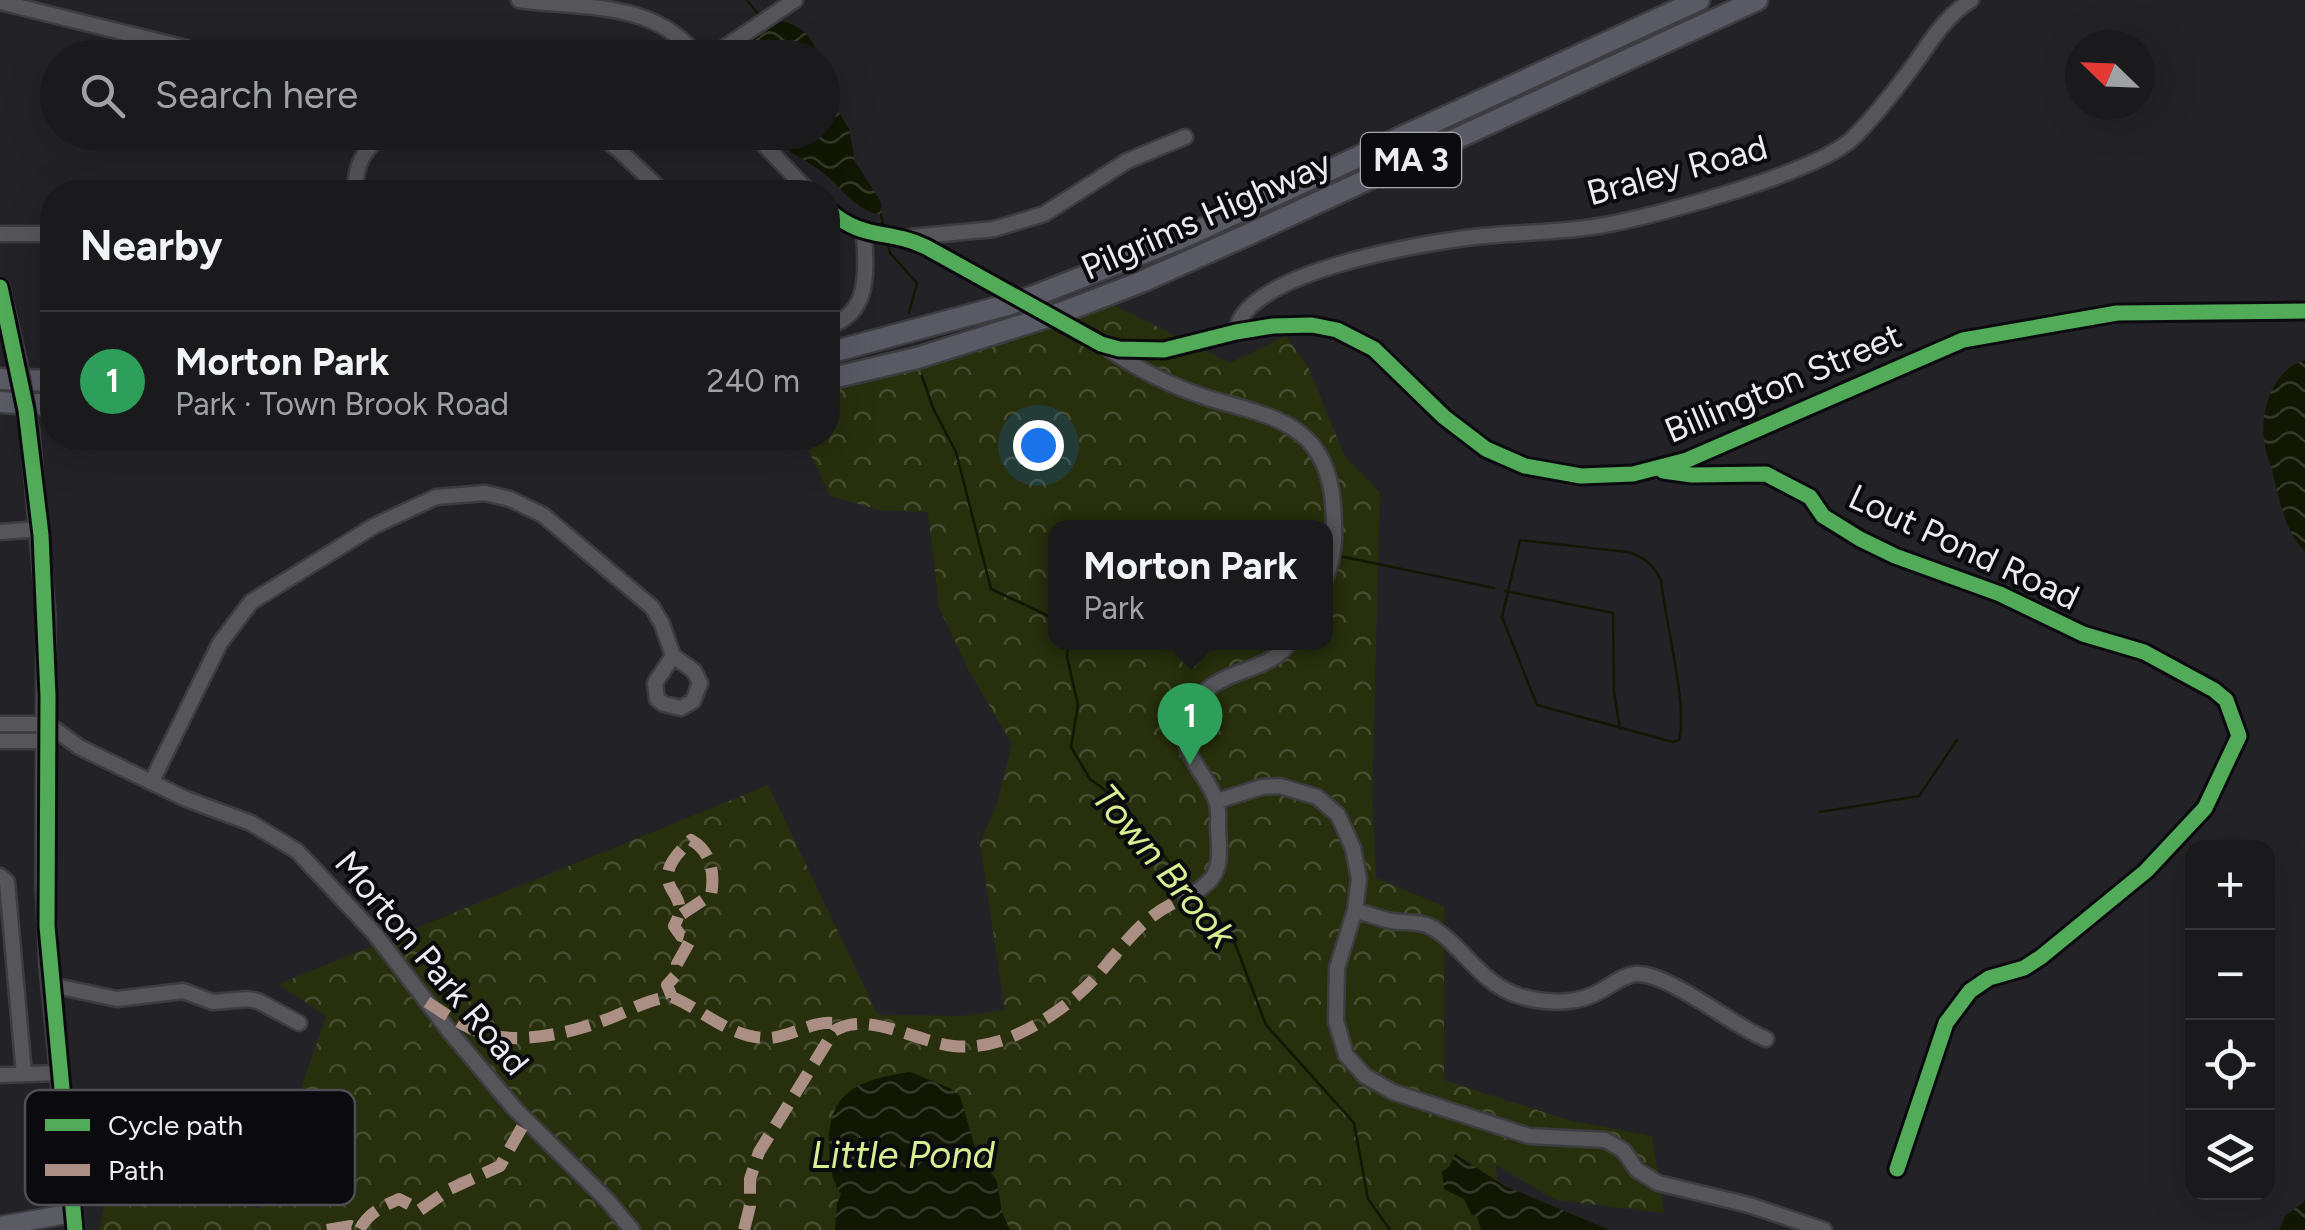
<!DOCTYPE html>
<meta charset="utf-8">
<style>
body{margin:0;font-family:Figtree,sans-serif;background:#27272a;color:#f1f3f6}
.controls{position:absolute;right:30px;bottom:30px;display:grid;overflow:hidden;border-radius:20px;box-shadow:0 10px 40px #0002}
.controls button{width:90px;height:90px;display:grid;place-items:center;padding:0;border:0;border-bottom:2px solid #38383b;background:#1a1a1d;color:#f1f3f6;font:50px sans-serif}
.compass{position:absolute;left:2065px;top:30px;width:90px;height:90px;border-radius:50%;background:#1a1a1d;box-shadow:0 10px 40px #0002;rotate:293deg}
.you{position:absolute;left:1038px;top:445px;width:35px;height:35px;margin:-25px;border:8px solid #fff;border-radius:50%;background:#1a73e8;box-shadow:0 0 0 15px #1a73e833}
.badge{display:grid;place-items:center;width:65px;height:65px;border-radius:50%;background:#a5a5aa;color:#fff;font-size:32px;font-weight:700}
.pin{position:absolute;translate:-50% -82px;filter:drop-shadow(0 2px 5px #0008)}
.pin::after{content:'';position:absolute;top:52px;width:35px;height:30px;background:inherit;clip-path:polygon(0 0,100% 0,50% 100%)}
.popup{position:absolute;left:1048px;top:520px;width:285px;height:130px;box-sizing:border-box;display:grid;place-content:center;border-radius:20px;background:#1a1a1d;filter:drop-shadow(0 2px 8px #0005);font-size:32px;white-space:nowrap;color:#9fa1a4}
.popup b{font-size:38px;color:#f1f3f6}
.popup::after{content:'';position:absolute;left:50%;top:100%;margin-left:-20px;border:20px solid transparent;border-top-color:#1a1a1d}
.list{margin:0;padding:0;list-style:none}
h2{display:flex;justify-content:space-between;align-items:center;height:130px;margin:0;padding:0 40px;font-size:42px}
h2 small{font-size:32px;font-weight:400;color:#9fa1a4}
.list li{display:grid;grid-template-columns:65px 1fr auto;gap:30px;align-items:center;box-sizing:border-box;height:140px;padding:0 40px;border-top:2px solid #38383b}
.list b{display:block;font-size:38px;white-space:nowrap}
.list p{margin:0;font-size:32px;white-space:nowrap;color:#9fa1a4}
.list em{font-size:32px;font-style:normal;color:#9fa1a4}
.icon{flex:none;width:55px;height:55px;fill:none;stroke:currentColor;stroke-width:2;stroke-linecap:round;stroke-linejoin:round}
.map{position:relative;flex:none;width:2305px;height:1230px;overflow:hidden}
.search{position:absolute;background:#1a1a1d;box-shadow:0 10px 40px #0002;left:40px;top:40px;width:800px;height:110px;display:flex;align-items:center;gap:25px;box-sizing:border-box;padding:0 35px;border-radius:55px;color:#9fa1a4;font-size:38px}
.panel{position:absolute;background:#1a1a1d;box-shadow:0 10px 40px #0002;left:40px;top:180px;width:800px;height:270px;border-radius:40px}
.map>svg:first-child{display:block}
</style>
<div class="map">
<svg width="2305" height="1230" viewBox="0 0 2305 1230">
<defs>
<pattern id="park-crowns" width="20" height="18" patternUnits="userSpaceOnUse" patternTransform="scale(2.5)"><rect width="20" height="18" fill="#272f0c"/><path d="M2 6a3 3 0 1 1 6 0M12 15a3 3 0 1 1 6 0" fill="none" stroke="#464d30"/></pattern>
<pattern id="water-waves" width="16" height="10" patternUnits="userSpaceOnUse" patternTransform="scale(2.5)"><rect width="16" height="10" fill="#121704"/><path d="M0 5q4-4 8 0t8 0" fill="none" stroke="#353929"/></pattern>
</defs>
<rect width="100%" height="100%" fill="#232327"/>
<path fill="url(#park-crowns)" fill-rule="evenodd" d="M1092,294L1230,363L1286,336L1309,369L1345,457L1380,492L1372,794L1376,878L1444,906V1080L1571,1121L1652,1136L1664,1213L1556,1200L1496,1165L1501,1218L1506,1230H99L107,1192L260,1208L326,1016L279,984L768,785L878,1015L961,1016L1005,1010L980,844L997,803L1012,744L969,671L939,607L928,512L880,510L830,496L809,451V438H828V383ZM1055,528H1325V642H1055Z"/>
<path fill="url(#water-waves)" d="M782,21C803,26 812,37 819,57H724Z
M823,66L831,99L849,129L855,161L881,202V215C855,211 842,187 822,172C804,158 783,151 768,133L822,132Z
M2305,360V551C2285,533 2279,498 2273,474C2272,466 2267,459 2266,451C2257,418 2270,370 2305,360Z
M910,1072L950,1088L960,1096L977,1154L997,1181L1002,1212L1010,1230H835L837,1203L841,1194C831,1180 830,1165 829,1148C827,1090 860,1080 910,1072Z
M1455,1154L1505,1186L1610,1230H1481L1477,1216L1471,1214L1464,1199L1444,1189L1442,1172L1449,1167Z
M2305,1201V1230H2279L2285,1216Z"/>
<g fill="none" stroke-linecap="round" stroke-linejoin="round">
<path stroke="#121704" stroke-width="2.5" d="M747,0L758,14
M881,215L884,229
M887,241L890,253L917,283L909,313
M922,376L933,408L956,452L991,589L1055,619
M1520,540L1628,552C1643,556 1654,566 1661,580C1665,620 1688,706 1679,740L1673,742L1537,705L1502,617Z
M1339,556L1494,588
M1505,591L1613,613L1614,692L1620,729
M1068,642L1067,657L1078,705L1071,747L1090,779L1120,801L1190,888
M1820,812L1919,796L1957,740
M1198,898L1231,933L1266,1025L1354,1123L1368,1199L1390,1230"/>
<g stroke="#3d3d41" stroke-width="19">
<path id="minor" d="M519,0C582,9 657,0 698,58
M0,2L186,48L200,58
M709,58L795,0
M595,132L620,151L663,192
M752,132L809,192
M205,133V132
M355,192C355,165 364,145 390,132
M828,210C866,242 886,228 926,247L1101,344L1119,349L1164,350L1236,332L1273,326L1312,325L1337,330L1374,349L1444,417L1486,449L1525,466L1581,476L1633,474L1687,460L1963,340L2117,313L2305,311
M0,234H52
M911,237L994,229L1044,214L1127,161L1185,137
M828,326C871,314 866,270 864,233
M1236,332C1243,272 1424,243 1474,237C1519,232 1566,233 1610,224C1662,214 1818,172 1853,138C1876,115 1897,88 1916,62C1933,38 1945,17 1971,0
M1110,350C1139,370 1174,387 1208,398C1271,417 1326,422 1333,503C1335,530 1336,554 1325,579
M1659,471L1692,475L1766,474L1810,497L1823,516L1860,539L1895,556L2000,594L2083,634L2144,652L2214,690L2226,700L2239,736L2205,808L2146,871L2041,957L2024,968L1989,978L1970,991L1946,1023L1897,1169
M0,532L41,529
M0,724H48L79,747L186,799L251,823L297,851L374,933L450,1032L515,1109L608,1201L632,1230
M0,741H48
M152,781L220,643L251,602L374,526L436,497L485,493L510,499L543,515L652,607L662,624L673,656L655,683L657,699L664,704L681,708L693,701L700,683L694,671L673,656
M1217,801L1262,787L1280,786L1317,797L1338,815L1353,848L1359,879L1355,910L1337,968L1336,1021L1346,1055L1365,1076L1393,1092L1529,1136L1605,1140L1623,1150L1637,1170L1658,1183L1749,1205L1824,1230
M0,876L7,882L24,1074
M1186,897C1223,879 1220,864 1218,827C1218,819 1219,811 1217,804C1209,773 1176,755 1188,719C1207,663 1265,679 1290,642
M1355,910C1367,914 1379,918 1391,921C1404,923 1418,921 1429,926C1461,942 1479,984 1520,996C1547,1004 1578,1005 1602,990C1613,984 1624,975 1636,974C1668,972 1734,1027 1766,1039
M51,985L117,999L183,991L213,1002L248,999L258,1001L299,1023
M0,1075L60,1073"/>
</g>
<g stroke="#3d3d41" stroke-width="22">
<path id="major" d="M0,287L17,360
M30,433L46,614L45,883L49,967L75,1230
M0,1226L73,1213"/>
</g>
<g stroke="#3d3d41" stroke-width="25">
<path id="highway" d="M1034,296L1182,238L1699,0
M1063,312L1141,282L1245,236L1757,0
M828,353L1007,305
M0,379L52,381
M828,379L917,358L1035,321
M0,402L52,405"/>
</g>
<use href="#minor" stroke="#56565a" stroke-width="14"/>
<use href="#major" stroke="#5b5b64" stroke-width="18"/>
<use href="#highway" stroke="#5a5a65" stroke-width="20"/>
<g stroke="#3d3d41" stroke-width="22" stroke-linecap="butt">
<path id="major-bridge" d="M17,360L30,433"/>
</g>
<g stroke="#3d3d41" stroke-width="25" stroke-linecap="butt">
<path id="highway-bridge" d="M1007,305L1034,296
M1035,321L1063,312"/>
</g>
<use href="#major-bridge" stroke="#5b5b64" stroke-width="18"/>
<use href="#highway-bridge" stroke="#5a5a65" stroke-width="20"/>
<path stroke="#ac8f84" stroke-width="12" stroke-dasharray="25 12" stroke-linecap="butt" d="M672,997L667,985L677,974V964L691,939L681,936L674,926C690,897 665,894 668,873C670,860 682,849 691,840C711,851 715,873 711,895L679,916
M427,1002C444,1013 462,1026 482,1033C519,1045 570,1033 605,1020C628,1012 648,998 672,997C703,1010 731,1038 766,1038C795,1038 814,1016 844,1025
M360,1229C368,1213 383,1206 399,1199L420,1210L450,1189L500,1166L526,1120
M327,1230L351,1226L361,1230
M744,1230L750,1206V1179L759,1152L834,1031C867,1010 917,1042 953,1046C971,1048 989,1045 1006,1039C1038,1027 1072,1003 1095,978C1128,942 1138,918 1186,897"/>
<g stroke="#0b0b0f" stroke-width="21">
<path id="cycleway" d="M828,210C866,242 886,228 926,247L1101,344L1119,349L1164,350L1236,332L1273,326L1312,325L1337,330L1374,349L1444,417L1486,449L1525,466L1581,476L1633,474L1687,460L1963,340L2117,313L2305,311
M0,287L26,410L41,535L48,696L47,926L75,1230
M1663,471L1692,475L1766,474L1810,497L1823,516L1860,539L1895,556L2000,594L2083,634L2144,652L2214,690L2226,700L2239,736L2205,808L2146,871L2041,957L2024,968L1989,978L1970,991L1946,1023L1897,1169"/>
</g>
<use href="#cycleway" stroke="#51ab58" stroke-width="15"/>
</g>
<g text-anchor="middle" stroke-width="8" stroke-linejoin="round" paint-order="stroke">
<rect fill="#0b0b0f" stroke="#a8a8ad" stroke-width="2.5" x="1361" y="133" width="100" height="54" rx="8"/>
<g font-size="32" font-weight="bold" fill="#ebebf1">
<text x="1411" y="171">MA 3</text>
</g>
<g font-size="35" fill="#ebebf1" stroke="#0b0b0f">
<text transform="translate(1677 170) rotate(-15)" y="12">Braley Road</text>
<text transform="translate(1206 215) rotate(-24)" y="12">Pilgrims Highway</text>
<text transform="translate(1783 383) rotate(-23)" y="12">Billington Street</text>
<text transform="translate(1964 547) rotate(25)" y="12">Lout Pond Road</text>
<text transform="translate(432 963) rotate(50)" y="12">Morton Park Road</text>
</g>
<g font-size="38" font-style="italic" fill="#d7ef92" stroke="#0b0b0f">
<text transform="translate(1164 866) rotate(50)" y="13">Town Brook</text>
<text x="903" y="1168">Little Pond</text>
</g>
</g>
<rect x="25" y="1090" width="330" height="115" rx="15" fill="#0b0b0f" stroke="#4e4e53" stroke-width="2.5"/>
<rect x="45" y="1119" width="45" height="12" fill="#51ab58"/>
<rect x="45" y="1164" width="45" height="12" fill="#ac8f84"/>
<g font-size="28" fill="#ebebf1">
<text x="108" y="1135">Cycle path</text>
<text x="108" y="1180">Path</text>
</g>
</svg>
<div class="controls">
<button>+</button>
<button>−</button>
<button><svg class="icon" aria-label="locate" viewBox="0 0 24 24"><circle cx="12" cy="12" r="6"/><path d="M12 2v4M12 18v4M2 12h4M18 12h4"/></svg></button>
<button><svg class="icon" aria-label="layers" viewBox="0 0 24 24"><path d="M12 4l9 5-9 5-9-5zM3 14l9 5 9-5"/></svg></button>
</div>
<svg class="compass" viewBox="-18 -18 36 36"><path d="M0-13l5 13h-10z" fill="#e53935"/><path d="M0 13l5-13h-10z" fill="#9fa1a4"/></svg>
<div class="you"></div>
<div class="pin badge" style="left:1190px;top:765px;background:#2e9e5b">1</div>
<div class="popup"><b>Morton Park</b>Park</div>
<div class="search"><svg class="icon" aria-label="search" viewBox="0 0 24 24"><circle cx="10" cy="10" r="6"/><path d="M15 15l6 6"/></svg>Search here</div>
<section class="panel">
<h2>Nearby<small></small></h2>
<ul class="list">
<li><span class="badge" style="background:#2e9e5b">1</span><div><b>Morton Park</b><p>Park · Town Brook Road</p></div><em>240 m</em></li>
</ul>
</section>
</div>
